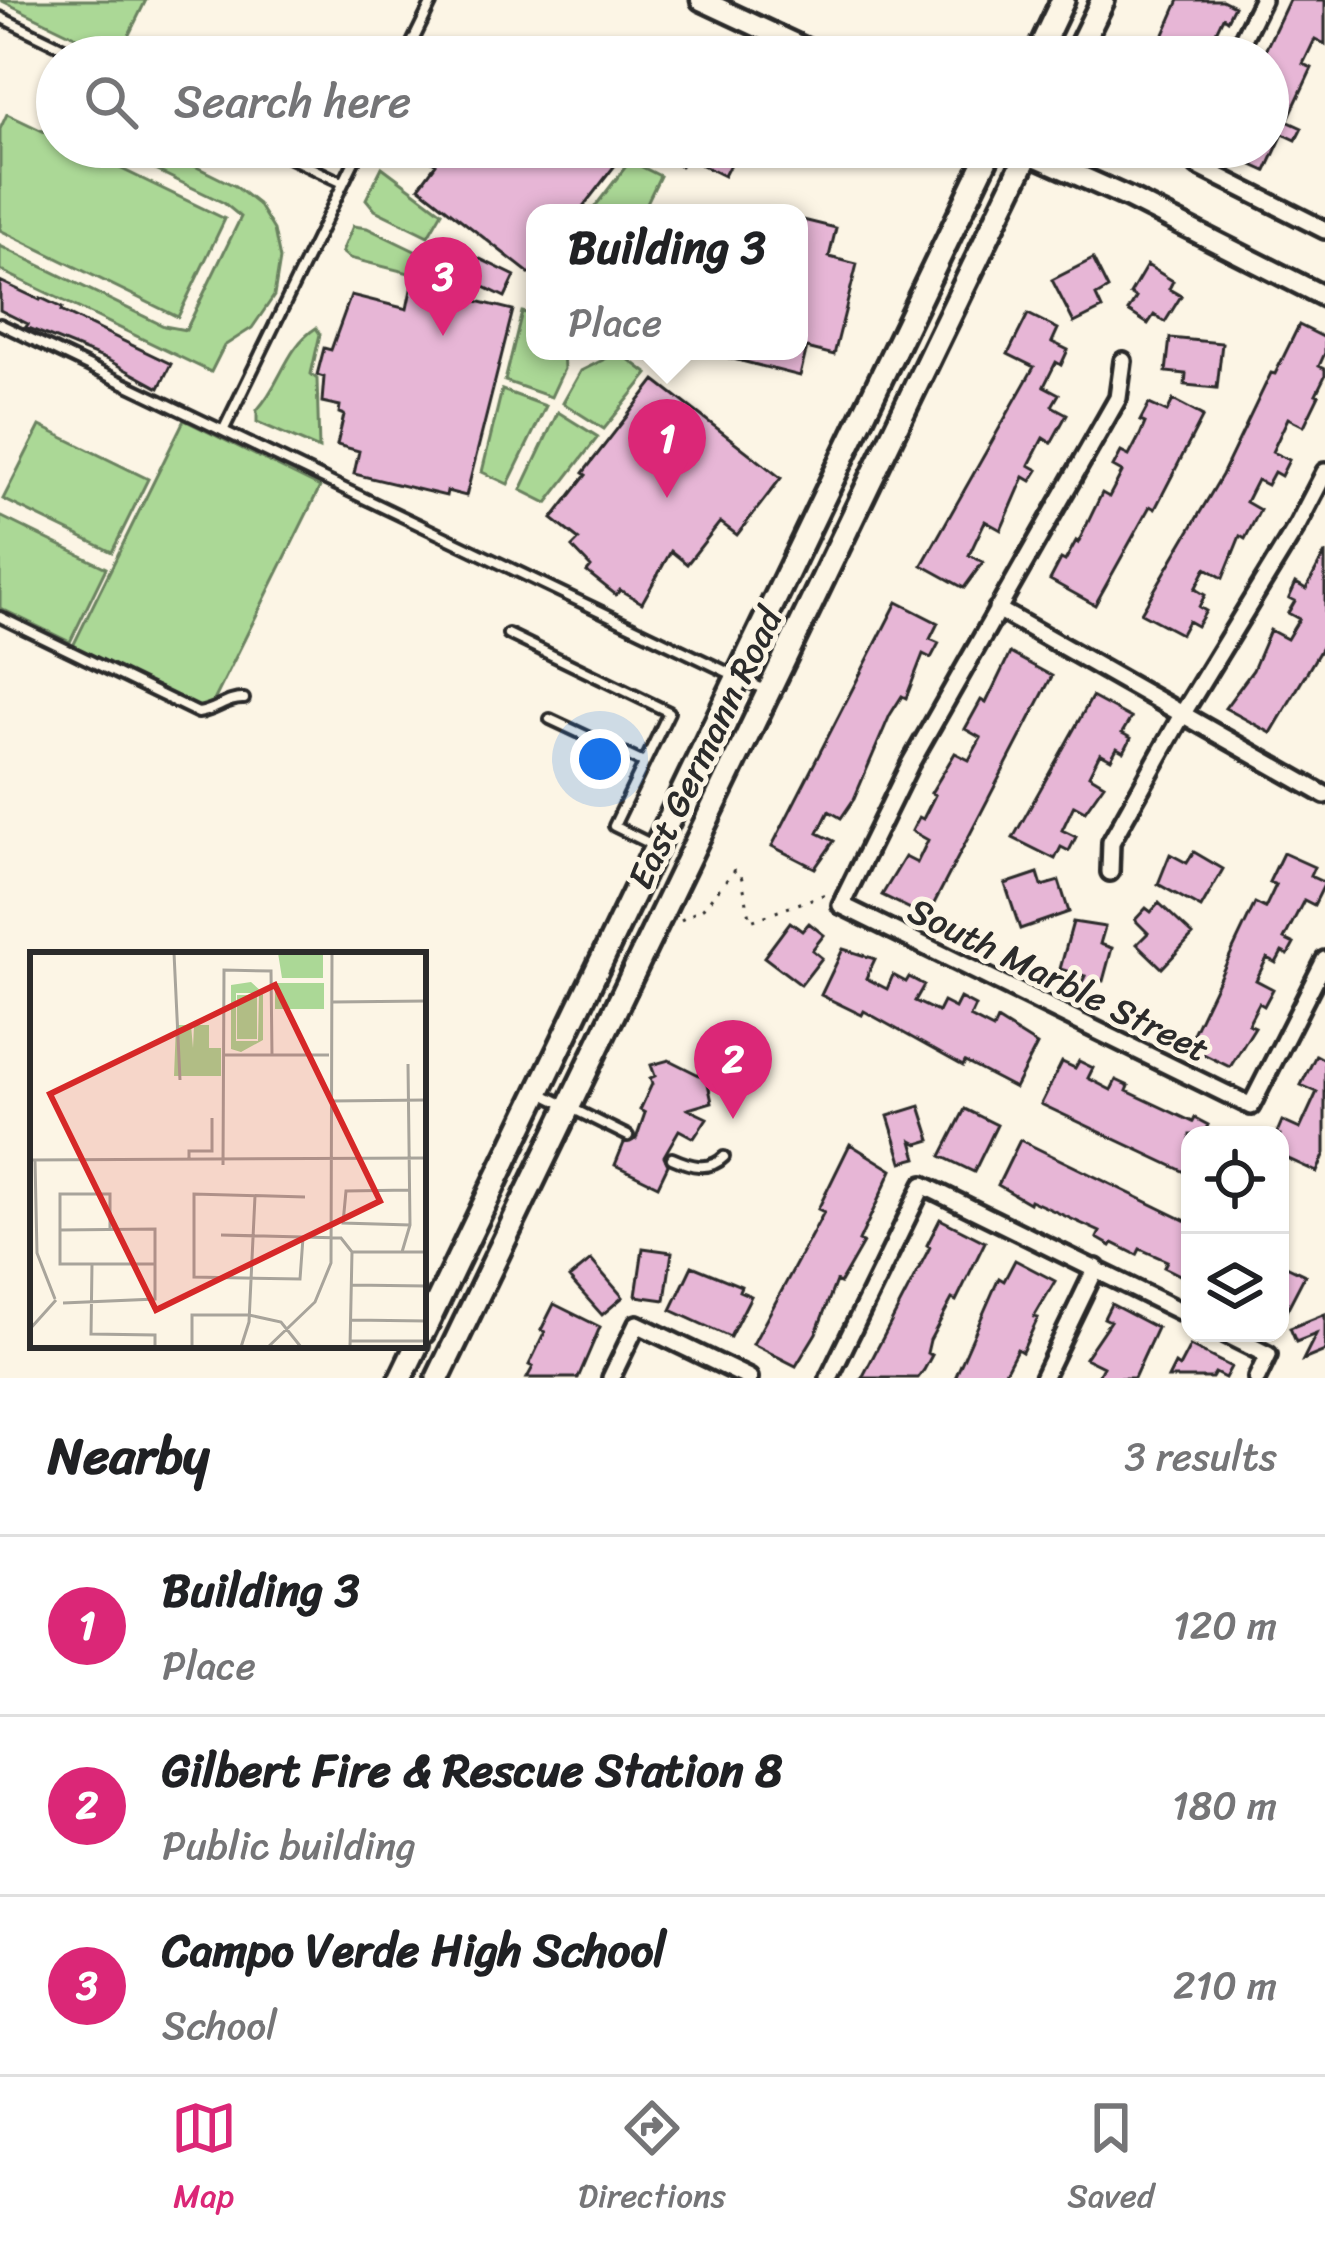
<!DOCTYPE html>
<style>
body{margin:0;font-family:Sriracha,sans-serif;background:#f2f2f2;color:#202124}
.controls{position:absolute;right:36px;bottom:36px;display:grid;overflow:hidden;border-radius:24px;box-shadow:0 3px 9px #0004}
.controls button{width:108px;height:108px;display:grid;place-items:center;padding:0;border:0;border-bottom:3px solid #e0e0e0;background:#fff;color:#202124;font:60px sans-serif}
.you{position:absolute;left:600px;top:759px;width:42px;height:42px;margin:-30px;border:9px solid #fff;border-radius:50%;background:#1a73e8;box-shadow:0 0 0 18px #1a73e833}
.badge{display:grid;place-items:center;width:78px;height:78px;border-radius:50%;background:#db2777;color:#fff;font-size:39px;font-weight:700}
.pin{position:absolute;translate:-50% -99px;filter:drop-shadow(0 3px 6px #0008)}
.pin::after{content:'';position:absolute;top:63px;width:42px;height:36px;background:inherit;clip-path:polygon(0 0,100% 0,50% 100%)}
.popup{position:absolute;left:526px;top:204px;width:282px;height:156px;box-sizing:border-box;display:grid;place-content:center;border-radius:24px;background:#fff;filter:drop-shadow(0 3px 9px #0005);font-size:39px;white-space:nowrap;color:#757577}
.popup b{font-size:45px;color:#202124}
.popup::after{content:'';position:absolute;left:50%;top:100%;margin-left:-24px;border:24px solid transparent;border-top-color:#fff}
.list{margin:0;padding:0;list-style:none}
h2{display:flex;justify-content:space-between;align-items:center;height:156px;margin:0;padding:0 48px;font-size:51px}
h2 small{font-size:39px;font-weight:400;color:#757577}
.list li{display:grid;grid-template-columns:78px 1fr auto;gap:36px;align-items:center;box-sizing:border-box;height:180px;padding:0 48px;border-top:3px solid #e0e0e0}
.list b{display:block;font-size:45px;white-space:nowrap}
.list p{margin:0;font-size:39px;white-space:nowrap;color:#757577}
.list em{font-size:39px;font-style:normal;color:#757577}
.icon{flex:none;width:66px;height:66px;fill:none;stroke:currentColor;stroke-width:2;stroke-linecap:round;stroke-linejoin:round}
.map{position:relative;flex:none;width:1325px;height:1378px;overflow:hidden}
.search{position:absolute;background:#fff;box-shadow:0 3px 9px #0004;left:36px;right:36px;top:36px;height:132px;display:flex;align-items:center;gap:30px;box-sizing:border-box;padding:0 42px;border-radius:66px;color:#757577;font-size:45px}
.sheet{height:696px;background:#fff}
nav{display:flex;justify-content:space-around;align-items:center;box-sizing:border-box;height:168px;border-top:3px solid #e0e0e0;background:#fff;font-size:33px;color:#757577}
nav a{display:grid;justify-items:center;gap:6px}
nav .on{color:#db2777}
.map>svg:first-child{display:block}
</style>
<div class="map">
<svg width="1325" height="1378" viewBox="0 0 1325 1378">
<rect width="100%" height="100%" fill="#fcf5e5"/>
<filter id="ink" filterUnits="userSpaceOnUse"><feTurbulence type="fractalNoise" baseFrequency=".00833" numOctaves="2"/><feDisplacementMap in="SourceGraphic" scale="24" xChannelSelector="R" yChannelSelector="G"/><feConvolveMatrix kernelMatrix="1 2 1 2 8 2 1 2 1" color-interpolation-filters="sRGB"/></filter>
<g filter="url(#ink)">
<path fill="#abd896" stroke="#6b8260" stroke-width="3" d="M0,0H146L118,57Z
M7,114L57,138V147H76L225,219L178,317L0,230V129Z
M108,147H156L235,186L258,204L274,230L280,259L274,296L252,328L224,346L211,372L0,270V246L164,326L186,330L241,217L224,203Z
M630,161L660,176L642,213H590Z
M382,167L442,212L428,236L375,210L366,199Z
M353,226L367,228L419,253L413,274L349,258L342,252Z
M522,312L535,315V351H563L564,369L551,397L505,381Z
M316,328L320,334L311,374L317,379L319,449L257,422V410C282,383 285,348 316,328Z
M619,352L648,374L604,429L563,403L581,371Z
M502,390L546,406L508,484L482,472Z
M558,412L598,437L547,503L521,490Z
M184,420L320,487L205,719L70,652Z
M40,426L148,479L112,552L3,499Z
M0,516L106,568L70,642L0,608Z"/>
<path fill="#e7b6d6" stroke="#2b2b2b" stroke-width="3" d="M1179,0H1222L1234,6L1227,20L1223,17L1206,53L1198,49L1194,57H1154Z
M1289,0H1325V44L1315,39L1303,64L1312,68L1287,121L1302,128L1296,140L1283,134L1266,171L1213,147H1268V57H1262Z
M414,147H612L623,155L578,213H535V268L530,274L419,187L436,164Z
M665,147H739L724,176L685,157L681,166L665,158L669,149Z
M799,219L836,228L829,257L857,264L834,355L799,346Z
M441,240L515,276L505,297L431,261Z
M1093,259L1108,289L1096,296L1102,309L1074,323L1052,280Z
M1147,265L1173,281L1169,289L1181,296L1165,322L1154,315L1148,324L1128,311L1136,298L1130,294Z
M0,281L40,300L41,298L62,308L61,311L171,364L159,388L108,360L26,327L28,324L0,310Z
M412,285L513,310L466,496L447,491L446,496L354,474L359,451L337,445L344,415L339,413L340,406L322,402L324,377L317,375L324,348L331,350L351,295L407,309Z
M1028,314L1058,329L1052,342L1068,350L1061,365L1056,362L1044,386L1059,394L1052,406L1067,414L1051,443L1043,438L1029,465L1038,470L1031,481L1024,477L1001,530L985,521L969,555L983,562L964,588L922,565L1034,367L1008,354Z
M1299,325L1325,338V353L1319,366L1325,369V376L1316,394L1319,395L1304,426L1288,418L1272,452L1289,460L1281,476L1274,472L1267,485L1257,480L1246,502L1260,510L1245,539L1240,536L1223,578L1206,568L1195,589L1205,595L1199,607L1206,611L1197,626L1188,621L1181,634L1141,613L1222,475L1271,373L1275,374Z
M1170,338L1222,343L1217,388L1185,385L1186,374L1166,372Z
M718,351H806L800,376L718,355Z
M655,380L781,478L737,535L720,522L687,564L671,551L642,603L620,590L616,595L587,572L591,567L572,547L579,540L552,519L586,475L583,473Z
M1173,400L1203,416L1155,509L1150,506L1095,605L1050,580L1061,559L1065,561L1076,541L1078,543L1102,493L1109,497L1122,472L1113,467L1121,452L1129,456L1140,435L1145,423L1140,421L1149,404L1167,412Z
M1325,553V642L1271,733L1225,708L1253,670L1270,630L1287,639L1299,619L1288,613L1295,601L1289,598L1296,583L1306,589Z
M897,602L938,623L930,639L939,643L931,658L923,654L906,698L902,696L890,715L854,799L841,818L829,811L818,833L834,841L815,868L772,846Z
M1010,653L1052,676L927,917L882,895L905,857L917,863L928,840L912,831L919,817L923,819L935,795L931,793L955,753L969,760L981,738L965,729L981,700L986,703Z
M1092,697L1131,718L1122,733L1131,738L1124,752L1117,748L1111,759L1100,753L1089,775L1104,784L1085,811L1074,805L1062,830L1076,837L1069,851L1061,847L1055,859L1013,838Z
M1194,852L1223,869L1201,908L1158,884L1170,854L1187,863Z
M1283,853L1314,867L1310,876L1325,883L1314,905L1304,900L1284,939L1294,944L1288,955L1282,952L1276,963L1267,958L1256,980L1273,989L1264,1006L1259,1003L1248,1024L1255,1027L1230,1067L1187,1046L1255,903L1265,908L1276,885L1269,882Z
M1038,873L1042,886L1059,881L1069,912L1020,929L1005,884Z
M1159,903L1193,935L1162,968L1137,944L1148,933L1135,920L1146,908L1151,912Z
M790,922L802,931L809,923L824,935L812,950L822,958L801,985L764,957Z
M1073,922L1105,927L1100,944L1112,948L1103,981L1096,979L1088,998L1077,993L1085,976L1060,969Z
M843,949L875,959L866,978L887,989L893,975L906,982L909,977L924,985L915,1001L938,1012L943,1002L955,1008L960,998L975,1006L970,1017L993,1029L997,1020L1037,1045L1015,1088L965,1062L963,1066L864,1011L862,1015L821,995Z
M1316,1055L1325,1060V1153L1317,1172L1280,1155V1135H1276L1282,1121L1300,1129L1317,1092L1301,1085Z
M669,1060L707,1079L712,1102L688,1109L707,1118L694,1138L679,1130L664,1156L668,1165L658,1186L615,1165L624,1143L636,1139L645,1113L640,1110L652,1084L650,1078L655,1076L651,1065Z
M1079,1061L1093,1068L1088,1078L1111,1090L1116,1080L1129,1086L1127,1091L1193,1122L1195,1118L1208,1125L1203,1135H1190V1161L1185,1172L1041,1104L1062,1062L1075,1068Z
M920,1106L931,1140L918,1144L912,1141L917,1158L902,1162L888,1116Z
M965,1109L997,1125L974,1172L941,1156Z
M1020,1140L1190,1223V1280L1164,1267L1167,1261L1140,1249L1137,1255L1113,1243L1111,1246L1097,1238L1100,1232L1030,1200L1029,1203L998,1185Z
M850,1144L892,1170L859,1241L863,1243L840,1283L836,1281L816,1333L796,1366L753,1344L824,1212L818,1209Z
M940,1219L985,1242L956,1301L952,1299L930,1340L927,1353L932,1355L924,1370L918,1378H862L930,1247L927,1245Z
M643,1248L672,1252L665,1300L636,1296Z
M591,1260L623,1297L602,1315L569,1278Z
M1015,1260L1055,1281L1034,1317L1038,1318L1022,1352L1017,1349L1002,1378H955L994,1289L999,1278L1004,1281Z
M1280,1263L1305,1275L1280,1323Z
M692,1266L741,1286L739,1291L751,1296L730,1337L671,1310Z
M554,1304L600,1327L578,1378H527L533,1367L529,1365L545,1332L541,1330Z
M1111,1304L1157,1328L1134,1378H1097L1103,1367L1085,1358L1110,1321L1104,1318Z
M1325,1314V1351L1303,1360L1316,1334L1296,1342L1290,1328Z
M1190,1346L1231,1367L1225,1378L1215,1373L1212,1378H1168L1175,1364L1179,1367Z"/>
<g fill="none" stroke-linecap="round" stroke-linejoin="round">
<g stroke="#2b2b2b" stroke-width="16">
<path id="service" d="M0,17L82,57
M405,57L433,0
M267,147L343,183
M0,324L767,691
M224,429L361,147
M0,617L198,713C216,711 227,698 244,699
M508,634L669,712L614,826L655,846
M550,719L644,763
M543,1094L628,1136
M672,1158C690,1166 709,1172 724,1157"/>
</g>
<g stroke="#2b2b2b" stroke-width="24">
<path id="minor" d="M1234,57L1262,0
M1191,147L1198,166L1325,230
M1123,361L1118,398L910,764L841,905L1251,1106L1325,960
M997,609L1325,795
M1110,872L1111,842L1183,713L1297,526L1325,472
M1224,1333L1268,1355L1257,1378
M611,1378L637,1324L749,1378
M829,1378L923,1185L1190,1316
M1043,1378L1096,1268"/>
</g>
<g stroke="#2b2b2b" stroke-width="27">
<path id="tertiary" d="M701,0L823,57
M1015,147L1129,198L1325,297"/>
</g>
<g stroke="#2b2b2b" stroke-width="30">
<path id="secondary" d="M1036,57L1063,0
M1075,57L1103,0
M423,1332L992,147
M401,1378L417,1345
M438,1378L1031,147"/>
</g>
<path stroke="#2b2b2b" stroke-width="3" stroke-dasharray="3 9" stroke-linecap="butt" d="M681,920L703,908L735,870L741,875L751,921L828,893L831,896"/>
<use href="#service" stroke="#fcf5e5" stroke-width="8"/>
<use href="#minor" stroke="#fcf5e5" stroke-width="15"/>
<use href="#tertiary" stroke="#fcf5e5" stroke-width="18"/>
<use href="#secondary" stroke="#fcf5e5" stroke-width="21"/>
</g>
</g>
<g text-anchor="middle" stroke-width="10" stroke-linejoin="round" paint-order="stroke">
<g font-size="36" fill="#2b2b2b" stroke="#fcf5e5">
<text transform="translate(704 748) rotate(-64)" y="13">East Germann Road</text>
<text transform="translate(1059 979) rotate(26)" y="13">South Marble Street</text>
</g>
</g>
<g transform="translate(30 952)">
<rect width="396" height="396" fill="#fcf5e5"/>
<path d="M248,1H293V26H252ZM221,30L233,41V88L211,100L201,97V33ZM206,41H229L228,89H206ZM245,31H294V57H245ZM207,43H227V87H207ZM146,73H161L163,96L164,73H179V96H191V124H144Z" fill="#abd896" fill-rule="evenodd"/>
<path fill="none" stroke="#a8a49b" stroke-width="3" d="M144,1L150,128M303,50L396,49M193,103H299M301,149L396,148M159,207V199H182V166M0,208L396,206M5,208L7,301L25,347M193,213L194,18L241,19L242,103M380,238L316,239L313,271L380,273M80,277V242H30V312H125M30,278L125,277V347L33,351M191,283L311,286L322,300H396M273,286L270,327L164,325V242L275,245M372,300L380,273L378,112M62,312L61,382L125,383V395M322,333L396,334M322,368L396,369M0,377L26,348M321,389H396M162,395V363H219L251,370L271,395M211,395L219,370L225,244M238,395L285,350L301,311L302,1M320,395L322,300"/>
<path fill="#d62828" fill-opacity="0.15" stroke="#d62828" stroke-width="6" d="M245,33L350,249L126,358L20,142Z"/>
<rect width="396" height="396" fill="none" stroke="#2b2b2b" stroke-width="6"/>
</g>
</svg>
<div class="controls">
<button><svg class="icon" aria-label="locate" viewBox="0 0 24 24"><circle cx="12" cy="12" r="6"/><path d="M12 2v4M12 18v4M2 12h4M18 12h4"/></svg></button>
<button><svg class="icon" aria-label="layers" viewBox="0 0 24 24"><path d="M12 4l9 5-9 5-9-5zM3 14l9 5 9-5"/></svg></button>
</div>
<div class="you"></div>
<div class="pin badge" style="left:667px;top:498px">1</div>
<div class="popup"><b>Building 3</b>Place</div>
<div class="pin badge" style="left:733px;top:1119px">2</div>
<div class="pin badge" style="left:443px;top:336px">3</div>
<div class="search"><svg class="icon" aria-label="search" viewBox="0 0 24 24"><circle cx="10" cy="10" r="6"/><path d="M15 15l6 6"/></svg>Search here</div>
</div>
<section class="sheet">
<h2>Nearby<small>3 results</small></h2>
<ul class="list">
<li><span class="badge">1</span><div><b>Building 3</b><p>Place</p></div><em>120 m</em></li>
<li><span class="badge">2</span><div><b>Gilbert Fire &amp; Rescue Station 8</b><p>Public building</p></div><em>180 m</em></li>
<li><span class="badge">3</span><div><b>Campo Verde High School</b><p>School</p></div><em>210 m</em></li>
</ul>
</section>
<nav>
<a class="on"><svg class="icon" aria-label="map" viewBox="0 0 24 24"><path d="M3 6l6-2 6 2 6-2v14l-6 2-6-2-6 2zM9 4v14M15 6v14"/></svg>Map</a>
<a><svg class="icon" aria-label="directions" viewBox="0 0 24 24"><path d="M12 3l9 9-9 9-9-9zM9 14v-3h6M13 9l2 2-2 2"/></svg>Directions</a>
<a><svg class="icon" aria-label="saved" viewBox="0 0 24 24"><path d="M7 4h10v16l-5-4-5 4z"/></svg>Saved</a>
</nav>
